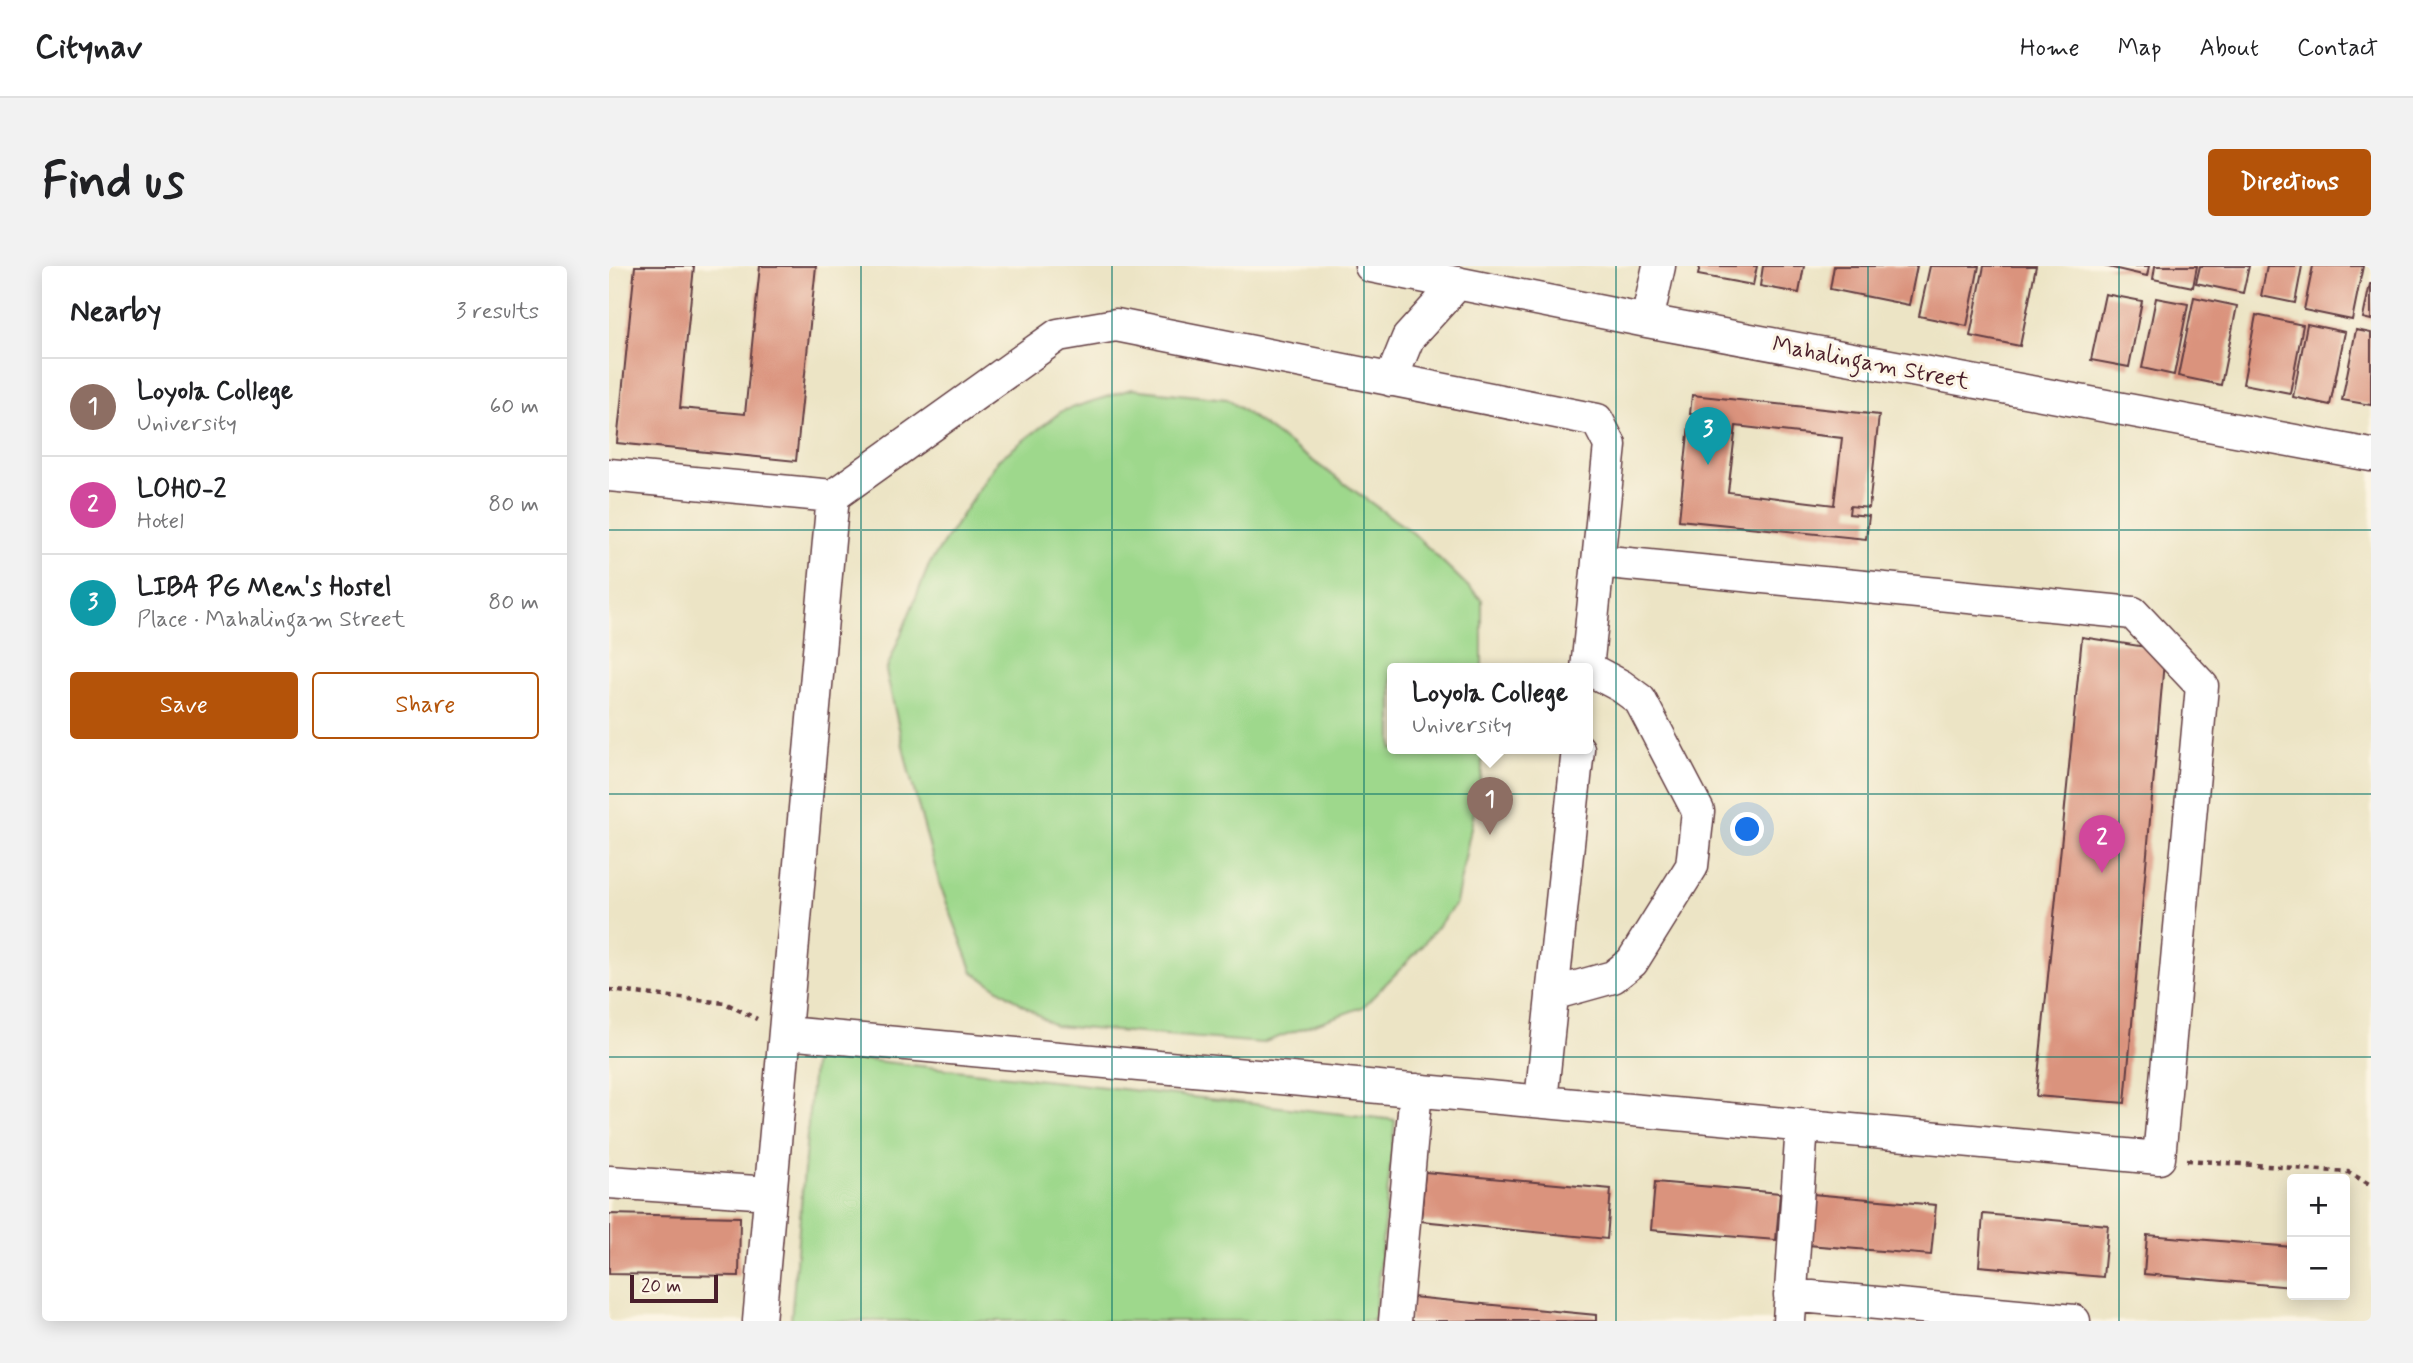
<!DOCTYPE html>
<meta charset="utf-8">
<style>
body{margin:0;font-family:Mynerve,sans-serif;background:#f2f2f2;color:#202124}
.controls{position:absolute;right:21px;bottom:21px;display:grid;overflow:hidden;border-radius:7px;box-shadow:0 4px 18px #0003}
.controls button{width:63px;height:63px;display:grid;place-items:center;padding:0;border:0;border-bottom:2px solid #e0e0e0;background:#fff;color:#202124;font:35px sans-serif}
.scale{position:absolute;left:21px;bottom:18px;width:88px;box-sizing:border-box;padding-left:7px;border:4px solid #4a1f2b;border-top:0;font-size:19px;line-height:24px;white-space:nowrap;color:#4a1f2b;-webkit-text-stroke:5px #fcf5e5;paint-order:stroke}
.you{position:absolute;left:1139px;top:564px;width:24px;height:24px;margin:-18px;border:5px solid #fff;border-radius:50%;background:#1a73e8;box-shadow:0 0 0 10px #1a73e833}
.badge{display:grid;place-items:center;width:46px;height:46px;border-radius:50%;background:#b45309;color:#fff;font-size:23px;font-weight:700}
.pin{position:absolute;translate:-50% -58px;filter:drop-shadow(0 2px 4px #0008)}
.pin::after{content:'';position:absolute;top:37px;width:24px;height:21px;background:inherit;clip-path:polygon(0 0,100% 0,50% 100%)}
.popup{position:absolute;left:778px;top:397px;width:206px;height:91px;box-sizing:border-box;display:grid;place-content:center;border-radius:7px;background:#fff;filter:drop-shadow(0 2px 5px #0005);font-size:23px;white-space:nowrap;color:#757577}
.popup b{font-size:26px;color:#202124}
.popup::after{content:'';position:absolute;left:50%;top:100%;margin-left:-14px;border:14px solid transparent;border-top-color:#fff}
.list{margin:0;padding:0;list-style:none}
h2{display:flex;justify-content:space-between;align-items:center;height:91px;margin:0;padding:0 28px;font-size:30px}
h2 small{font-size:23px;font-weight:400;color:#757577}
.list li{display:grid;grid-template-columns:46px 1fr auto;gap:21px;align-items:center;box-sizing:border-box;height:98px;padding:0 28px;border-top:2px solid #e0e0e0}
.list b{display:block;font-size:26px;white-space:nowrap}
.list p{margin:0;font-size:23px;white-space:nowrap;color:#757577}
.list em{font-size:23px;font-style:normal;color:#757577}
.actions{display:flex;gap:14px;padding:21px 28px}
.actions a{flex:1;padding:16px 0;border:2px solid #b45309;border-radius:7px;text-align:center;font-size:24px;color:#b45309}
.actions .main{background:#b45309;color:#fff}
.map{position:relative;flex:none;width:1762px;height:1055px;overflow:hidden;border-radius:7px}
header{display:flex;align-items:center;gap:42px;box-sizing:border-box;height:98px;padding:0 35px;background:#fff;border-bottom:2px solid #e0e0e0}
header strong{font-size:33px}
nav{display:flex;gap:38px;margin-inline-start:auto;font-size:24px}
.intro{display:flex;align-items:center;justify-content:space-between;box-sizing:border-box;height:168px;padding:0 42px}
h1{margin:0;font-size:49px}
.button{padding:18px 32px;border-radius:7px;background:#b45309;color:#fff;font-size:24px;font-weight:700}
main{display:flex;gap:42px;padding:0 42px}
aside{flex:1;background:#fff;border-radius:7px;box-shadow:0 4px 18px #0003}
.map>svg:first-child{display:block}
</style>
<header>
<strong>Citynav</strong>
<nav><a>Home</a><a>Map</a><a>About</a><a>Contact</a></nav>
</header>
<div class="intro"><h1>Find us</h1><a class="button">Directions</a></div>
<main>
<aside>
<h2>Nearby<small>3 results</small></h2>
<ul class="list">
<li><span class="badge" style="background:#8d6e63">1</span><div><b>Loyola College</b><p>University</p></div><em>60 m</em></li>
<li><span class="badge" style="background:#d1479c">2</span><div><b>LOHO-2</b><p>Hotel</p></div><em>80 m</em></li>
<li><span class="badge" style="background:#0f9aa8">3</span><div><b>LIBA PG Men's Hostel</b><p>Place · Mahalingam Street</p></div><em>80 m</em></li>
</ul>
<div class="actions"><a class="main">Save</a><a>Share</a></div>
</aside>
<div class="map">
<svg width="1762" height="1055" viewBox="0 0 1762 1055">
<rect width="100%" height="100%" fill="#fcf5e5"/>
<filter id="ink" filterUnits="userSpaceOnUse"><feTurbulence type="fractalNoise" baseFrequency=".0143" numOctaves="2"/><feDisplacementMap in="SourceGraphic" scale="14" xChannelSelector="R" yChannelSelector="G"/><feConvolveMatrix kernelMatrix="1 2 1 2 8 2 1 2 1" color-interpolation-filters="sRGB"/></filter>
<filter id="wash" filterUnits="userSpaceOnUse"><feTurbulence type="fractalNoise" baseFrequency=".00686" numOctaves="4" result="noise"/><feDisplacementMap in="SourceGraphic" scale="28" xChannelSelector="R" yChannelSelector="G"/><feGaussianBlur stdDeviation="1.57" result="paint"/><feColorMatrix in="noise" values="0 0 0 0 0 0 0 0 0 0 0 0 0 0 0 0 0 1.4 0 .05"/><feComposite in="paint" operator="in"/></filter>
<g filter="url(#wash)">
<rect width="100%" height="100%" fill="#ece4c5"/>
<path fill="#9ed88c" stroke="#747c5c" stroke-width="2" d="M522,123L618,133L804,267L873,334V403H783V483H873V506L847,637L808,686L754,741L653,777L446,760L364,706L331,619L300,506L277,405L320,299L389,194L453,145Z
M205,788L786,854L765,1055H182Z"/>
<g id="blocks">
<path fill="#da937d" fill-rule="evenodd" d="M26,0H85L71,142L136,148L151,0H207L187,195L8,177Z
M1091,0H1148L1144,19L1089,9Z
M1154,0H1195L1190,27L1151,20Z
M1225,0H1308L1300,39L1221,23Z
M1321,0H1370L1358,60L1310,50Z
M1375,0H1427L1411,80L1361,70Z
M1495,0H1540L1538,10Z
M1546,0H1588L1584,21L1544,13Z
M1591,0H1640L1634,27L1587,17Z
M1658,0H1693L1686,37L1652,30Z
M1704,0H1754L1743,54L1695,44Z
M1761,18H1762V54L1754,52Z
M1496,28L1533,35L1520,101L1482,94Z
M1585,31L1628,40L1612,119L1569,110Z
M1547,32L1579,38L1565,109L1533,102Z
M1647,49L1694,59L1681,127L1634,118Z
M1698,58L1736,66L1721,139L1684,131Z
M1747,64L1762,67V139L1733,134Z
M1083,129L1270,149L1260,242L1241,240L1240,248L1260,250L1257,273L1070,254L1080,158L1098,160L1099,150L1081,148ZM1127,160L1233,172L1225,239L1119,226Z
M1473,371L1556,384L1516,837L1427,830Z
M816,906L1002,923L998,973L812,955Z
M1046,916L1171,927L1167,974L1042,964Z
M1203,928L1327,939L1322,989L1199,979Z
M0,948L131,951L130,1010L0,1008Z
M1374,948L1499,959L1494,1011L1370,1000Z
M1538,969L1683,981V1021L1535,1008Z
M803,1031L987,1049V1055H800Z"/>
</g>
</g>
<g filter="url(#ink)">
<use href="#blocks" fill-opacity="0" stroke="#623d42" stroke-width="2"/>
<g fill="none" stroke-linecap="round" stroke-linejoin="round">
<g stroke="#623d42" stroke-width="35">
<path id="minor" d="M762,0L1038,55L1762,189
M1038,55L1050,0
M782,114L799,72L849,17
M0,209L224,230L150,1055
M224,230L449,69L507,59L988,154L1001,179L978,403
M943,728L1004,711L1023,696L1083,600L1089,545L1031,434L1012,420L978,402
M177,767L1550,892L1593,420L1524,347L989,295
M932,835L969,483
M0,916L161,927
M1181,1029L1465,1055
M786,1055L807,824
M1180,1055L1193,859"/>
</g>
<path stroke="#623d42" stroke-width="4.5" stroke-dasharray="5 5" stroke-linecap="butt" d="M0,724L116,737L148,753
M1578,894L1739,906L1762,919"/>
<use href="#minor" stroke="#fff" stroke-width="32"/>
</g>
</g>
<path fill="none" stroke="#0f766e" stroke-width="2" stroke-opacity="0.55" d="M252,0V1055M503,0V1055M755,0V1055M1007,0V1055M1259,0V1055M1510,0V1055M0,264H1762M0,528H1762M0,791H1762"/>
<g text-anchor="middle" stroke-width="6" stroke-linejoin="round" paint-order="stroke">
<g font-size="23" fill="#4a1f2b" stroke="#fcf5e5">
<text transform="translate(1262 96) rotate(11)" y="8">Mahalingam Street</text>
</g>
</g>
</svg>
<div class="controls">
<button>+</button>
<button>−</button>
</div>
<div class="scale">20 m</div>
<div class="you"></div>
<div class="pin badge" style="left:881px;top:569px;background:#8d6e63">1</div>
<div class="popup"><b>Loyola College</b>University</div>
<div class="pin badge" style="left:1493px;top:607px;background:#d1479c">2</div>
<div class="pin badge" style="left:1099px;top:199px;background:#0f9aa8">3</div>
</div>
</main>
